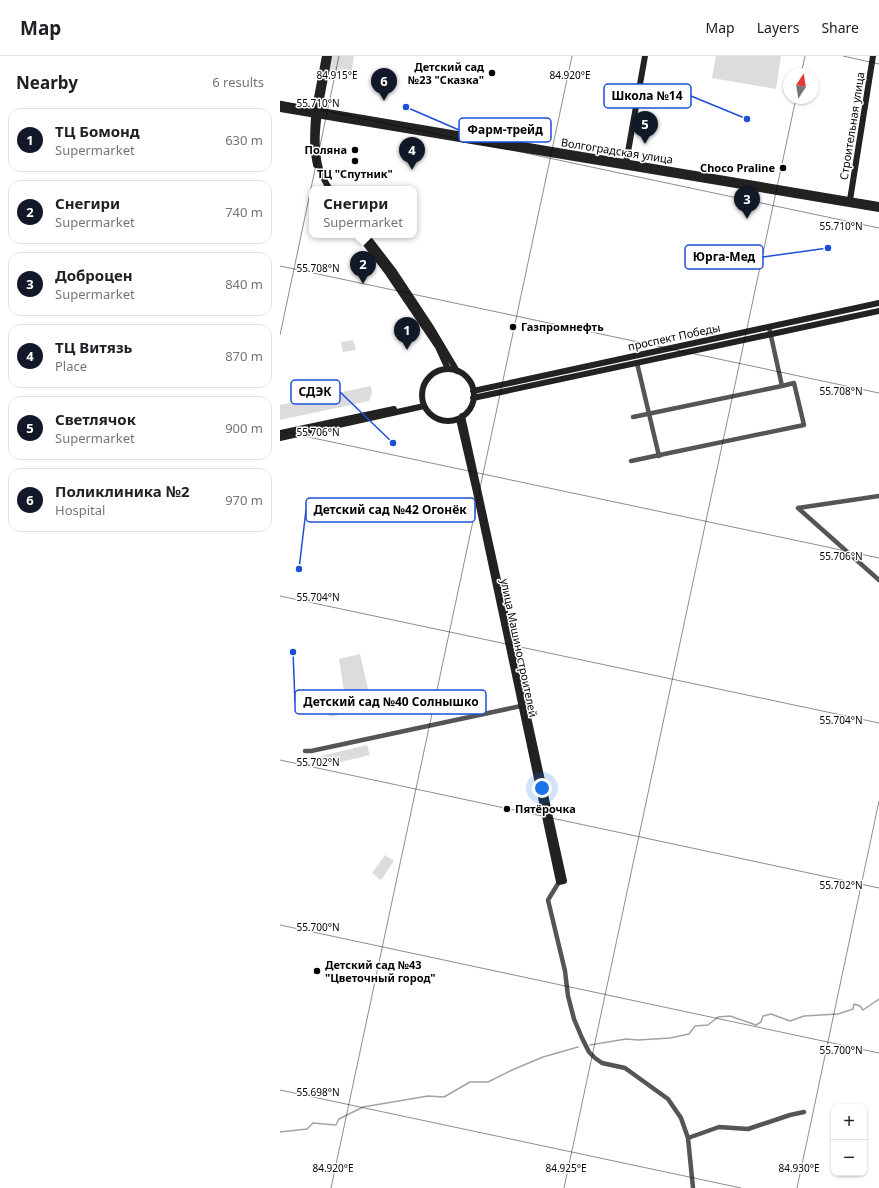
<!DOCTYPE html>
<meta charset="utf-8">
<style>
body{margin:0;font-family:"Noto Sans",sans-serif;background:#f6f6f6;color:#202124}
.controls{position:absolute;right:12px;bottom:12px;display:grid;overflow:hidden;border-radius:8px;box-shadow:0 1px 3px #0004}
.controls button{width:36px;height:36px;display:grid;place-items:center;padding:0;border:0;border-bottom:1px solid #e0e0e0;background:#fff;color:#202124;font:20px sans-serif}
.compass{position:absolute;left:503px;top:12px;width:36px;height:36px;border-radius:50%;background:#fff;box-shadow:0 1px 3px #0004;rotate:12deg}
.you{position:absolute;left:262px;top:732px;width:14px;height:14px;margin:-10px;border:3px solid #fff;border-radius:50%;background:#1a73e8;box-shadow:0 0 0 6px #1a73e833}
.badge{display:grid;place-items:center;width:26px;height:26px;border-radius:50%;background:#111827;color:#fff;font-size:13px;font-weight:700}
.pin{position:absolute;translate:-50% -33px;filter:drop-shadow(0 1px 2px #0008)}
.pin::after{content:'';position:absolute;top:21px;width:14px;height:12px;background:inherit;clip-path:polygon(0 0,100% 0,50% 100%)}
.popup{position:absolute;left:29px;top:130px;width:108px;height:52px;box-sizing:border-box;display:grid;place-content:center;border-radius:8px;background:#fff;filter:drop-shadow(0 1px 3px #0005);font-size:13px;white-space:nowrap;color:#757577}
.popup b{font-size:15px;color:#202124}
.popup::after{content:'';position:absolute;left:50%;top:100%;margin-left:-8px;border:8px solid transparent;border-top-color:#fff}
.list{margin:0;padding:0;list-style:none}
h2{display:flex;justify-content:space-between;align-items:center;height:52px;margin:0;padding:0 16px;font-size:17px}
h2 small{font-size:13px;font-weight:400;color:#757577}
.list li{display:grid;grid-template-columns:26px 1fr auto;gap:12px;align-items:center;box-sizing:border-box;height:64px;margin:0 8px 8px;padding:0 8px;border:1px solid #e0e0e0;border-radius:12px}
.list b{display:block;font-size:15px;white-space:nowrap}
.list p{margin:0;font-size:13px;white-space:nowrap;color:#757577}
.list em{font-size:13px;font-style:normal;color:#757577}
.map{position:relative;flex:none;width:599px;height:1132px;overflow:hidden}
header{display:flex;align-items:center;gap:24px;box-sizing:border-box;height:56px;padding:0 20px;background:#fff;border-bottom:1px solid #e0e0e0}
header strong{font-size:19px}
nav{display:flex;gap:22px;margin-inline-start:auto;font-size:14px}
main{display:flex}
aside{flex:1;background:#fff}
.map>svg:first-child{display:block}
</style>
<header>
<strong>Map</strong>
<nav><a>Map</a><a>Layers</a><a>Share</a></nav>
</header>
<main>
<aside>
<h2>Nearby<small>6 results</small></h2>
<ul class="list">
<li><span class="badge">1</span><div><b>ТЦ Бомонд</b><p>Supermarket</p></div><em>630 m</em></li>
<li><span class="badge">2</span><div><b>Снегири</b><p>Supermarket</p></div><em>740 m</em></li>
<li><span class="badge">3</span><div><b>Доброцен</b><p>Supermarket</p></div><em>840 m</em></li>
<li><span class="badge">4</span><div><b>ТЦ Витязь</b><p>Place</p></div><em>870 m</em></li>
<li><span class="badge">5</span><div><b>Светлячок</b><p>Supermarket</p></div><em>900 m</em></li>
<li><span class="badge">6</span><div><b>Поликлиника №2</b><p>Hospital</p></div><em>970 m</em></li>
</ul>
</aside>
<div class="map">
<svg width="599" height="1132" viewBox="0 0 599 1132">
<rect width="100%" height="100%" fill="#fff"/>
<path fill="#dcdcdc" d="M49,0H74L71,20L46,16Z
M436,0H501L496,33L432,22Z
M73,284L76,294L63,296L61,286Z
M91,330L92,337L89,345L0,364V349Z
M80,598L89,637L65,641L59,603Z
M56,649L59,659L49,661L46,651Z
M87,689L90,699L44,710L41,700Z
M105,799L114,805L101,824L92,817Z"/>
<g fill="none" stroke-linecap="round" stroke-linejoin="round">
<path stroke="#a3a3a3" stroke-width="1.5" d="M310,989L346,983L358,984L390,982L409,978L415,970L428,969L438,961L450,960L476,969L481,966L483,960L491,958L510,965L524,960L558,958L573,953L574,948L580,950L583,954L599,943
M0,1076L27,1073L33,1067L56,1069L59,1063L83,1051L148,1040L164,1041L190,1026H208L232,1014L263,1001L298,991"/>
<path stroke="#555" stroke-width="4.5" d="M357,307L379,400
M353,361L502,330
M351,405L524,369L514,327L502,330L489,271
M518,452L599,524
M518,452L599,440
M25,695H31L241,650
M279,826L268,844L285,915L288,940L294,963L302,982L309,996L315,1002L322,1007L345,1012L388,1043L401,1062L408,1082L413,1132
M408,1082L439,1071L468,1073L510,1059L524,1056"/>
<path stroke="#222" stroke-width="6" d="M49,0C43,38 24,100 50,133
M0,48L599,149
M35,52L45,0
M0,53L599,153
M34,61C33,78 32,93 36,109
M346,107L365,0
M570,144L593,0
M79,179L108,217L158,291L168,313
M86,179L113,214L152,273L177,315
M142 339a26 26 0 1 1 52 0a26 26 0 1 1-52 0Z
M193,335L599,247
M193,342L599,255
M179,363L196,436L279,826L284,825L182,360
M0,377L114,353
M0,382L144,350"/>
</g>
<path fill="none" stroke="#000" stroke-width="1" stroke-opacity="0.45" d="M563,0L599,8M521,18L525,0M0,45L599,172M0,210L599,337M0,279L59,0M0,375L599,502M0,540L599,667M0,704L599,832M0,869L599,997M0,1034L461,1132M51,1132L292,0M284,1132L516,42M517,1132L599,745"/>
<g fill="#000" stroke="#fff" stroke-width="1.5">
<circle cx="212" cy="17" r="4"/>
<circle cx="75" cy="94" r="4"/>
<circle cx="75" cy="105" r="4"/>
<circle cx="503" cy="112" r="4"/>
<circle cx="233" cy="271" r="4"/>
<circle cx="227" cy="753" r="4"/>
<circle cx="37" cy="915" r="4"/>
</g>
<g text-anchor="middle" stroke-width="3" stroke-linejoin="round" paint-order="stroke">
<g font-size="11" font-weight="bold" fill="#000" stroke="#fff" text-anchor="end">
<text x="204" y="15">Детский сад<tspan x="204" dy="13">№23 "Сказка"</tspan></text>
<text x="67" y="98">Поляна</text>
<text x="495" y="116">Choco Praline</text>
<text x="75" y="122" text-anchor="middle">ТЦ "Спутник"</text>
<text x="241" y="275" text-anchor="start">Газпромнефть</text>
<text x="235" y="757" text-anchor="start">Пятёрочка</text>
<text x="45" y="913" text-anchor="start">Детский сад №43<tspan x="45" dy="13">"Цветочный город"</tspan></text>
</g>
<g font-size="11" fill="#000" stroke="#fff">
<text transform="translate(572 70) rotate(-81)" y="4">Строительная улица</text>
<text transform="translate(337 95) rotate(9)" y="4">Волгоградская улица</text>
<text transform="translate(394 281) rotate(-12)" y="4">проспект Победы</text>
<text transform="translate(239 592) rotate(78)" y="4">улица Машиностроителей</text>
</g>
</g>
<g font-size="10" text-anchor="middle" fill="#000" stroke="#fff" stroke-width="3" stroke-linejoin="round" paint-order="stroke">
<text x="57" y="23">84.915°E</text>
<text x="290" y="23">84.920°E</text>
<text x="38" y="51">55.710°N</text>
<text x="561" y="174">55.710°N</text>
<text x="38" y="216">55.708°N</text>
<text x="561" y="339">55.708°N</text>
<text x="38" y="380">55.706°N</text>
<text x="561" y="504">55.706°N</text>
<text x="38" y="545">55.704°N</text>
<text x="561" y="668">55.704°N</text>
<text x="38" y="710">55.702°N</text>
<text x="561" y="833">55.702°N</text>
<text x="38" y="875">55.700°N</text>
<text x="561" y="998">55.700°N</text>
<text x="38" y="1040">55.698°N</text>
<text x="53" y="1116">84.920°E</text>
<text x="286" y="1116">84.925°E</text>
<text x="519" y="1116">84.930°E</text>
</g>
<path fill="none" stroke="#1d4ed8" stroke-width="1.5" d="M467 63L411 40M126 51L179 74M548 192L483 201M113 387L60 336M19 513L26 454M13 596L15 646"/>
<g fill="#1d4ed8" stroke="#fff" stroke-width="1.5">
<circle cx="467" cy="63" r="4"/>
<circle cx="126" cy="51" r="4"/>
<circle cx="548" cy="192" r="4"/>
<circle cx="113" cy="387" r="4"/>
<circle cx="19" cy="513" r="4"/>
<circle cx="13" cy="596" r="4"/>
</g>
<g fill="#fff" stroke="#1d4ed8" stroke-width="1.5">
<rect x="324" y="28" width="87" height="24" rx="4"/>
<rect x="179" y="62" width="92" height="24" rx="4"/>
<rect x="405" y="189" width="78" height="24" rx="4"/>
<rect x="11" y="324" width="49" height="24" rx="4"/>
<rect x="26" y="442" width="169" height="24" rx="4"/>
<rect x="15" y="634" width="191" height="24" rx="4"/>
</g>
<g font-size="12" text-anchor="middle" font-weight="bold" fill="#000">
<text x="367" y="44">Школа №14</text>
<text x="225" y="78">Фарм-трейд</text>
<text x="444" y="205">Юрга-Мед</text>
<text x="35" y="340">СДЭК</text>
<text x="110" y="458">Детский сад №42 Огонёк</text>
<text x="111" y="650">Детский сад №40 Солнышко</text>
</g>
</svg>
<div class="controls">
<button>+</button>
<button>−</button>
</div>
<svg class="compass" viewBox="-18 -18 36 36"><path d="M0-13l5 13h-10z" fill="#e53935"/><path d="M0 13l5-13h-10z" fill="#757577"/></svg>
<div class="you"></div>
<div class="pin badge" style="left:127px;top:294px">1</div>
<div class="pin badge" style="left:83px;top:228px">2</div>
<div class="popup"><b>Снегири</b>Supermarket</div>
<div class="pin badge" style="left:467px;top:163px">3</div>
<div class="pin badge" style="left:132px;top:114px">4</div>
<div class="pin badge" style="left:365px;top:88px">5</div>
<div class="pin badge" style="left:104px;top:45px">6</div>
</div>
</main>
